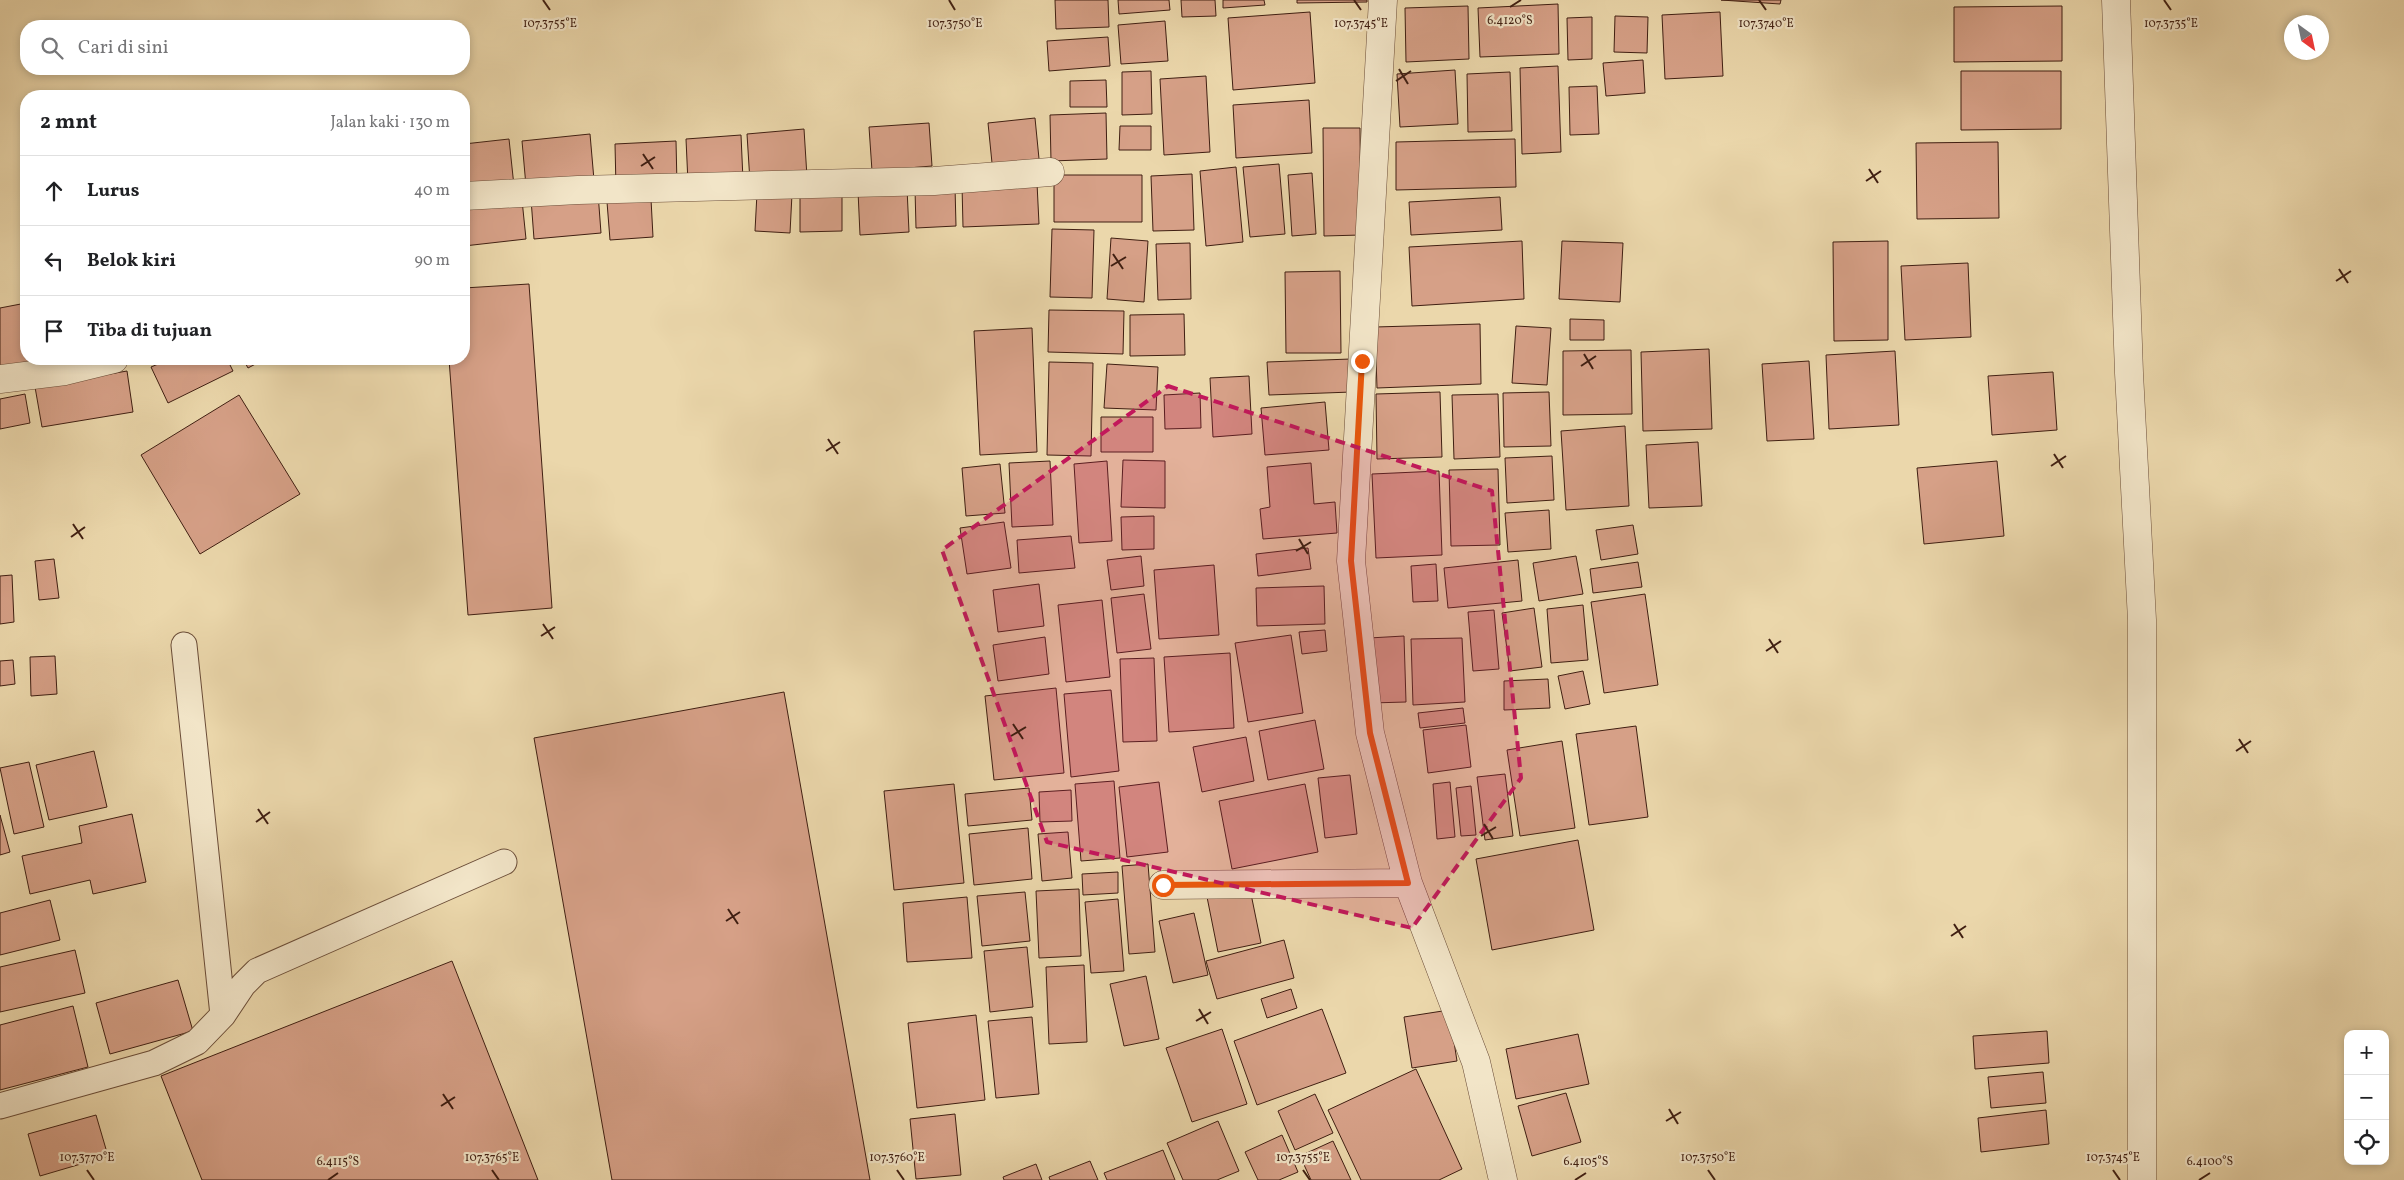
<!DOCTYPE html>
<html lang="id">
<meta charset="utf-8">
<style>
body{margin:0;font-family:Vollkorn,serif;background:#f2f2f2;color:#202124}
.controls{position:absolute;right:15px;bottom:15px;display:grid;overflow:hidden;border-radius:10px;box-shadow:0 2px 8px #0003}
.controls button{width:45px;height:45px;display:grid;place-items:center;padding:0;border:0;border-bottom:1px solid #e0e0e0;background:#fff;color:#202124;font:25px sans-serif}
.compass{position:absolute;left:2284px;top:15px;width:45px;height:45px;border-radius:50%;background:#fff;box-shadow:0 2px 8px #0003;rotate:147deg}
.stop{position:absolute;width:15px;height:15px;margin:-11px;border:4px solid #ea580c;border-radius:50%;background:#fff}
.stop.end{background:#ea580c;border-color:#fff;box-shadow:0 1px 5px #0008}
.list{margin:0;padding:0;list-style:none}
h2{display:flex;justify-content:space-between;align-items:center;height:65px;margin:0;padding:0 20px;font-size:21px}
h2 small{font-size:16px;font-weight:400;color:#757577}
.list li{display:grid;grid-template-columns:32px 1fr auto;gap:15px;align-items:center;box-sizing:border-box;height:70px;padding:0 20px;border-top:1px solid #e0e0e0}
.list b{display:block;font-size:19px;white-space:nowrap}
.list em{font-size:16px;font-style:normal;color:#757577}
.icon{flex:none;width:28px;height:28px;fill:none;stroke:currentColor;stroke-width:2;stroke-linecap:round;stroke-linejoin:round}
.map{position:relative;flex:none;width:2404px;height:1180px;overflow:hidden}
.search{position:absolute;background:#fff;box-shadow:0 2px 8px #0003;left:20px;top:20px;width:450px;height:55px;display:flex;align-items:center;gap:12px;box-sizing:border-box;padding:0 18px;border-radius:20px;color:#757577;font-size:19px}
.panel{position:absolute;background:#fff;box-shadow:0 2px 8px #0003;left:20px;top:90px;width:450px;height:275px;border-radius:20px}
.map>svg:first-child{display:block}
</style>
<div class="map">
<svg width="2404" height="1180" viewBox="0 0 2404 1180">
<rect width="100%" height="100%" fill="#ebd7ab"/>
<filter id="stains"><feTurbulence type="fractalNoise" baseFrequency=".004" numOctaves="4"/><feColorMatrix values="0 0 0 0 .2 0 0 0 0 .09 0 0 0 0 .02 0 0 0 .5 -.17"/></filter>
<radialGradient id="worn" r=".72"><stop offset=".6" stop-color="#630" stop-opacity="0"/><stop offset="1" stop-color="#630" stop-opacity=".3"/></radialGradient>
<path fill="#d6a087" stroke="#401f12" d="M1055,0H1108L1109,27L1056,29Z
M1118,0H1169L1170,10L1119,14Z
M1181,0H1215L1216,16L1182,17Z
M1223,0H1264L1265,5L1223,8Z
M1297,0H1367V2L1297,3Z
M1721,0H1781L1780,4Z
M1558,4L1559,54L1480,57L1478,8Z
M1468,6L1469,59L1406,62L1405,8Z
M2062,6V61L1954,62V7Z
M1310,12L1315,83L1233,90L1228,18Z
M1720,12L1723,76L1665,79L1662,15Z
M1615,16L1648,17L1647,53L1614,52Z
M1592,17V59L1568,60L1567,18Z
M1165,21L1168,61L1121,64L1118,25Z
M1108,37L1110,66L1049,71L1047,41Z
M1643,60L1645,93L1606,96L1603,63Z
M1558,66L1561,152L1522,154L1520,68Z
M1455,70L1458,124L1400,127L1397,74Z
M1151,71L1152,114L1122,115V72Z
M1961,71H2061V129L1961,130Z
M1510,72L1512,131L1468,132L1467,74Z
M1206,76L1210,152L1164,155L1160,79Z
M1106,80L1107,107H1070V81Z
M1597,86L1599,134L1570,135L1569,87Z
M1309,100L1312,153L1236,158L1233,105Z
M1106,113L1107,159L1051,161L1050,115Z
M1035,118L1040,169L993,173L988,123Z
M929,123L932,166L872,171L869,127Z
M1120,126H1151V150H1119Z
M1323,128H1360L1361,235L1324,236Z
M804,129L807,177L750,182L747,134Z
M590,134L594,180L526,186L522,141Z
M741,135L743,180L688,183L686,139Z
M509,139L514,186L464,192V144Z
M1515,139L1516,187L1396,190V142Z
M676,141L677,185L616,188L615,144Z
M1998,142L1999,218L1917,219L1916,143Z
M1279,164L1285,234L1250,237L1243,167Z
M1236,167L1243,242L1206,246L1200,171Z
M1312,173L1316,234L1292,236L1288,175Z
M1192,174L1194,230L1153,231L1151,176Z
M1054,175H1142V222H1054Z
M1037,183L1039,224L963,227L962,185Z
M955,187L956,226L916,228L915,189Z
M907,188L909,232L860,235L858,191Z
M842,190V231L800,232V191Z
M598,193L601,233L534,239L531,199Z
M757,193L792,194L790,233L755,231Z
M1500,197L1502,230L1411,235L1409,202Z
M651,199L653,237L610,240L607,202Z
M522,200L526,239L464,246V206Z
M1052,229L1094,230L1092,298L1050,297Z
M1111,238L1148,241L1144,302L1107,299Z
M1522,241L1524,299L1412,306L1409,247Z
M1562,241L1623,243L1620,302L1559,299Z
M1888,241V340L1834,341L1833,242Z
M1190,243L1191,299L1158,300L1156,244Z
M1968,263L1971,337L1905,340L1901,266Z
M1340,271L1341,353H1286L1285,272Z
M529,284L552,608L468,615L449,359H464V288Z
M26,303V359H54L0,369V308Z
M1049,310L1124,311L1123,354L1048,352Z
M1184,314L1185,355L1130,356V315Z
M1570,319L1604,320V340H1570Z
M1480,324L1481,384L1377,388L1375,327Z
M1516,326L1551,328L1547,385L1512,383Z
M1032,328L1037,452L980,455L974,331Z
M1709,349L1712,429L1643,431L1641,352Z
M1631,350L1632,414L1563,415V351Z
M1895,351L1899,425L1829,429L1826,355Z
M170,359H227L233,371L168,403L151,367Z
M243,359H265L248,368Z
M1351,359L1352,392L1269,395L1267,362Z
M1809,361L1814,439L1767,441L1762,364Z
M1049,362L1093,363L1091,456L1047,455Z
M1107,364L1158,367L1156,410L1104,408Z
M127,371L133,412L42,427L35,387Z
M2053,372L2057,430L1992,435L1988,376Z
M1249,376L1252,434L1213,437L1210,378Z
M1440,392L1442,457L1377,459L1376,394Z
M1549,392L1551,446L1504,447L1503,393Z
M1200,393L1201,428L1165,429L1164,395Z
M25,394L30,423L0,429V399Z
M1498,394L1500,457L1454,459L1452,395Z
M239,395L300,494L200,554L141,455Z
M1325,402L1329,450L1265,455L1261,408Z
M1101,417H1153V452H1101Z
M1625,426L1629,506L1566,510L1561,431Z
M1698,442L1702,506L1649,508L1646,445Z
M1552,456L1554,500L1507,503L1505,458Z
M1123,460L1165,461V508L1121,507Z
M1050,461L1053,525L1012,527L1009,463Z
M1107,461L1112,541L1079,543L1074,464Z
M1997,461L2004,536L1924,544L1917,468Z
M1311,463L1314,504L1335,502L1337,533L1263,539L1260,509L1270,507L1267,467Z
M1000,464L1005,513L966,516L962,468Z
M1498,469L1500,545L1451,546L1449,470Z
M1439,471L1442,555L1376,558L1372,474Z
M1549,510L1551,549L1508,552L1505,513Z
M1154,516V549L1122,550L1121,517Z
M1004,522L1011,568L967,574L960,528Z
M1633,525L1638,554L1601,560L1596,530Z
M1071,536L1075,568L1019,573L1017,540Z
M1308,548L1311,569L1258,576L1256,554Z
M1141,556L1144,586L1111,590L1107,560Z
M1576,556L1583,594L1539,601L1533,563Z
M54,559L59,598L39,600L35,561Z
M1518,560L1522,601L1448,608L1444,568Z
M1638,562L1642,587L1593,593L1590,569Z
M1436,564L1438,601L1413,602L1411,566Z
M1214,565L1219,635L1159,639L1154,570Z
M12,575L14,622L0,624V576Z
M1039,584L1044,626L998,632L993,590Z
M1324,586L1325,624L1257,626L1256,588Z
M1144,594L1151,649L1117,653L1111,598Z
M1645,594L1658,685L1604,693L1591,602Z
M1102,600L1110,677L1066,682L1058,605Z
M1583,605L1588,660L1551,663L1547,609Z
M1534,608L1542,667L1510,671L1502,613Z
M1494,610L1499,669L1473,671L1468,612Z
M1325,630L1327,651L1302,654L1299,632Z
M1291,635L1303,713L1248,722L1235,643Z
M1404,636L1406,702L1371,703L1369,638Z
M1045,637L1049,674L998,681L993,645Z
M1462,638L1465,702L1413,705L1411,639Z
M1230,653L1234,728L1169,732L1164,657Z
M55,656L57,694L31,696L30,657Z
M1154,658L1157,741L1123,742L1120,659Z
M13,660L15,684L0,686V661Z
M1583,671L1590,704L1565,709L1558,676Z
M1548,679L1550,708L1504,710V681Z
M1056,688L1064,773L994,780L985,696Z
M1111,690L1119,771L1071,777L1064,694Z
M784,692L870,1180H612L534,738Z
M1463,708L1465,723L1420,728L1418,713Z
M1315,720L1324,769L1268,780L1259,731Z
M1466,725L1471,767L1428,773L1423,730Z
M1636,726L1648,817L1589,825L1576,734Z
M1246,737L1254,781L1202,792L1193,747Z
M1562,741L1575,828L1520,836L1507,750Z
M94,751L107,807L49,820L36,765Z
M29,762L44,827L14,834L0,768Z
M1505,774L1513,836L1485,840L1477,777Z
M1350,775L1357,834L1325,838L1318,778Z
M1114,781L1120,858L1081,861L1075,784Z
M1159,782L1168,852L1127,857L1119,787Z
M1450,782L1455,837L1437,839L1433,784Z
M954,784L964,883L894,890L884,791Z
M1305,784L1318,852L1232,869L1219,801Z
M1471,786L1476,835L1461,836L1456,788Z
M1029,788L1032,820L968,826L965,794Z
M1071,790L1072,821L1040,822L1039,792Z
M132,814L146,882L93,894L90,880L30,894L22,856L82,843L79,826Z
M0,815L10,852L0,855Z
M1028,828L1032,879L974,885L969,834Z
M1068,832L1072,878L1042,881L1038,834Z
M1578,840L1594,930L1492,950L1476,859Z
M1148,864L1155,952L1129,954L1122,866Z
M1118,872V893L1083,895L1082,874Z
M1079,889L1081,956L1039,958L1036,891Z
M1250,889L1261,943L1218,952L1207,897Z
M1025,892L1030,941L982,946L977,896Z
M967,897L972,958L907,962L903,903Z
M1118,899L1124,971L1091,973L1085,902Z
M50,900L60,940L0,955V913Z
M1194,913L1208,975L1173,983L1159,921Z
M1284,940L1294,978L1217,999L1206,961Z
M1027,947L1033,1007L990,1012L984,951Z
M75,950L85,993L0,1012V967Z
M452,961L538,1180H202L161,1076Z
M1084,965L1087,1042L1049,1044L1046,967Z
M1146,976L1159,1039L1124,1046L1110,984Z
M178,980L193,1031L110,1054L96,1003Z
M1291,989L1297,1008L1267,1018L1261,999Z
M73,1006L88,1067L0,1090V1025Z
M1322,1009L1346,1073L1257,1105L1234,1041Z
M1449,1010L1457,1061L1412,1068L1404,1017Z
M976,1015L985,1100L917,1108L908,1023Z
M1032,1017L1039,1094L996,1098L988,1021Z
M1222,1029L1247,1104L1192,1122L1166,1048Z
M2047,1031L2049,1063L1975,1069L1973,1036Z
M1578,1034L1589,1084L1516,1099L1506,1049Z
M1416,1069L1462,1169L1439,1180H1361L1328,1110Z
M2043,1072L2046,1103L1991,1108L1988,1077Z
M1566,1093L1581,1142L1532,1156L1518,1106Z
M1315,1094L1333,1133L1295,1150L1278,1111Z
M2046,1110L2049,1144L1981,1152L1978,1118Z
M955,1114L961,1175L916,1179L910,1119Z
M96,1115L108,1156L40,1176L28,1134Z
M1218,1121L1239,1171L1217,1180H1183L1167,1143Z
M1282,1135L1298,1172L1279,1180H1258L1245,1152Z
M1333,1141L1351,1180H1311L1300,1156Z
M1163,1150L1175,1180H1107L1104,1173Z
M1090,1161L1098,1180H1050L1049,1177Z
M1036,1164L1042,1180H1004L1003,1177Z"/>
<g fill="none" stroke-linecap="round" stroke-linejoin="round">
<g stroke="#6b4d38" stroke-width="27">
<path id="service" d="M184,645L223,1015
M0,1106L154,1063L197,1042L223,1015L243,985L257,971L504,862"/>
</g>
<g stroke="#6b4d38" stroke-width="29">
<path id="minor" d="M1383,0L1351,561L1370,733L1408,883L1476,1062L1503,1180
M2116,0L2129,373L2142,620V1180
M464,196L578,190L934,181L1050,172
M0,379L65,371L114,359
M1163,885L1408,883"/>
</g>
<use href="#service" stroke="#f2e5c8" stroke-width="25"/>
<use href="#minor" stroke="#f2e5c8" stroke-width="28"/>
</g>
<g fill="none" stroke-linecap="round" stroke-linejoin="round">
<path stroke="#ea580c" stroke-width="6" d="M1163,885L1408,883L1370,733L1351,561L1362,361"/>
</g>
<path fill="#c2185b" fill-opacity="0.2" stroke="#c2185b" stroke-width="4" stroke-dasharray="10 6" stroke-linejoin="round" d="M1168,386L1492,491L1521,778L1412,928L1047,842L942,550Z"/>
<path fill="none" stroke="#401f12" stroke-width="2" d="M543,0L550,10M949,0L955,10M1354,0L1361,10M1759,0L1766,10M2164,0L2171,10M1510,7L1521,0M1399,69L1408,84M1396,81L1411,71M643,154L653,169M641,166L655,157M1869,169L1878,183M1866,181L1881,171M1113,254L1123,269M1111,266L1126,257M2339,269L2348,283M2336,281L2351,271M1584,354L1593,369M1581,366L1596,356M828,439L838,454M826,451L840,442M2054,454L2063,468M2051,466L2066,456M73,524L83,539M71,537L85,527M1299,539L1308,554M1296,551L1311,542M543,624L553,639M541,636L555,627M1769,639L1778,653M1766,651L1781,641M1013,724L1023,739M1011,736L1026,727M2239,739L2248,753M2236,751L2251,741M258,809L268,824M256,822L270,812M1484,824L1493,839M1481,836L1496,827M728,909L738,924M726,921L740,912M1954,924L1963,938M1951,936L1966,926M1199,1009L1208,1024M1196,1021L1211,1012M443,1094L453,1109M441,1106L455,1097M1669,1109L1678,1124M1666,1121L1681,1112M87,1170L94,1180M492,1170L499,1180M897,1170L904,1180M1303,1170L1310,1180M1708,1170L1715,1180M2113,1170L2120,1180M328,1180L338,1173M1575,1180L1586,1173M2199,1180L2210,1173"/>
<g font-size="12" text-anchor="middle" fill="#401f12" stroke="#f2e5c8" stroke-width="4.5" stroke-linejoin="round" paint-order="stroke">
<text x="1510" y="24">6.4120°S</text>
<text x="550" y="27">107.3755°E</text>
<text x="955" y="27">107.3750°E</text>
<text x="1361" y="27">107.3745°E</text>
<text x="1766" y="27">107.3740°E</text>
<text x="2171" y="27">107.3735°E</text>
<text x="87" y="1161">107.3770°E</text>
<text x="492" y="1161">107.3765°E</text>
<text x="897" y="1161">107.3760°E</text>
<text x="1303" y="1161">107.3755°E</text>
<text x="1708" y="1161">107.3750°E</text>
<text x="2113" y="1161">107.3745°E</text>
<text x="338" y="1165">6.4115°S</text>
<text x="1586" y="1165">6.4105°S</text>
<text x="2210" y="1165">6.4100°S</text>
</g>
<rect width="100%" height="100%" filter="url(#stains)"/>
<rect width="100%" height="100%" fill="url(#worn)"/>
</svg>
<div class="controls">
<button>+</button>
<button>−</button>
<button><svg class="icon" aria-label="locate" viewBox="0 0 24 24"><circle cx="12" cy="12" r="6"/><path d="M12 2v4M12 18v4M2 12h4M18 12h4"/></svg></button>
</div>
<svg class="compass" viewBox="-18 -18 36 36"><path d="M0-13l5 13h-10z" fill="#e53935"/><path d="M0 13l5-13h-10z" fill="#757577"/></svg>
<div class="stop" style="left:1163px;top:885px"></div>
<div class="stop end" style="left:1362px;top:361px"></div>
<div class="search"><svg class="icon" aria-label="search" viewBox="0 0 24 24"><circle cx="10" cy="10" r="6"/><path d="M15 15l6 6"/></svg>Cari di sini</div>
<section class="panel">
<h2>2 mnt<small>Jalan kaki · 130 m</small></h2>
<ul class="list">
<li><svg class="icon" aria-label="ahead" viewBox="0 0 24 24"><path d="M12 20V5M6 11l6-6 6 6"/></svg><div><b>Lurus</b></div><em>40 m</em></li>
<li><svg class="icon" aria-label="left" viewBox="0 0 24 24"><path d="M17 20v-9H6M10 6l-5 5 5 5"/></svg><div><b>Belok kiri</b></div><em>90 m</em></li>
<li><svg class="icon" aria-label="arrive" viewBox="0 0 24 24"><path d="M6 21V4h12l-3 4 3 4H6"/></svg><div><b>Tiba di tujuan</b></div></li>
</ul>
</section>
</div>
